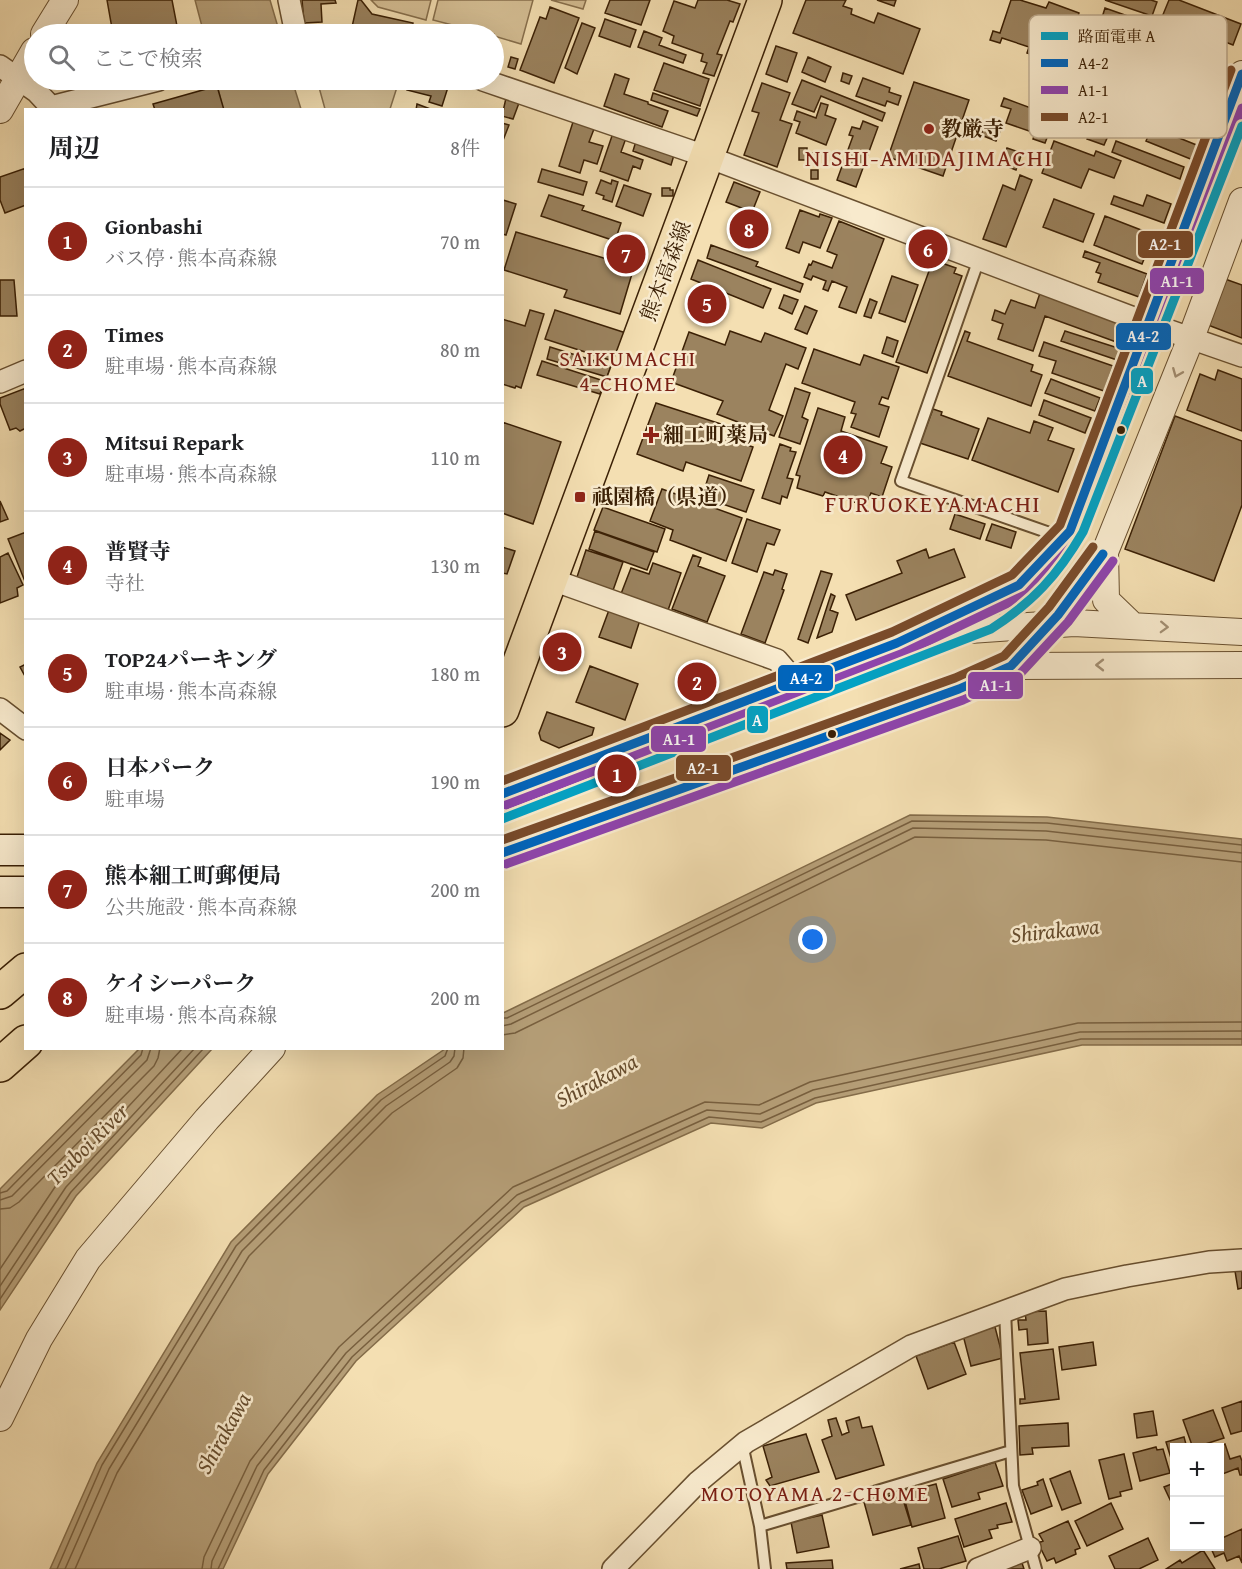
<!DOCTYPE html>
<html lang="ja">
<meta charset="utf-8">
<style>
body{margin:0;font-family:"Gentium Book Plus","Noto Serif JP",serif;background:#f2f2f2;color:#202124}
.controls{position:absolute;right:18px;bottom:18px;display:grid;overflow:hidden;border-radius:0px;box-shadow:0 6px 24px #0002}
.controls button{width:54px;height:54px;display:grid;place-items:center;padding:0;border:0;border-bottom:2px solid #e0e0e0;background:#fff;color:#202124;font:30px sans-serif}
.you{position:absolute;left:813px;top:940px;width:21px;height:21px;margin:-15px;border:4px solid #fff;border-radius:50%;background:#1a73e8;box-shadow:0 0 0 9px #1a73e833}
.badge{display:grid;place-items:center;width:39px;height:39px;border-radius:50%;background:#8f2418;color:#fff;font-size:20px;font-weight:700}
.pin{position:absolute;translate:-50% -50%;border:3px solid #fff;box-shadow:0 2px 6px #0006}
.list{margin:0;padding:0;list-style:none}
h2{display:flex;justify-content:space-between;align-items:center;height:78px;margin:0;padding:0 24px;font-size:26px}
h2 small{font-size:20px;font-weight:400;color:#757577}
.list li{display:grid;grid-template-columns:39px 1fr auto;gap:18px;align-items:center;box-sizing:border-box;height:108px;padding:0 24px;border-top:2px solid #e0e0e0}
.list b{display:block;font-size:22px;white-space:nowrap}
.list p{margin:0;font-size:20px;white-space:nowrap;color:#757577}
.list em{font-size:20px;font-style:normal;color:#757577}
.icon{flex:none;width:33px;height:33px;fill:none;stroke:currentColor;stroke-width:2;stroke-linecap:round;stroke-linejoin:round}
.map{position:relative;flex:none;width:1242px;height:1569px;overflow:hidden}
.search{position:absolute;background:#fff;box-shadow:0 6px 24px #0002;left:24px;top:24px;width:480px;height:66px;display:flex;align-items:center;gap:15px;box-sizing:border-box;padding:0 21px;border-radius:33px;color:#757577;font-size:22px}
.panel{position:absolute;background:#fff;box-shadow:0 6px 24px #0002;left:24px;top:108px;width:480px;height:942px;border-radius:0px}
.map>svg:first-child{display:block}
</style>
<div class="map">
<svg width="1242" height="1569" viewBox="0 0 1242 1569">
<rect width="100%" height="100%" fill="#f4dfb2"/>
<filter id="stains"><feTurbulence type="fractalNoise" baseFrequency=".00333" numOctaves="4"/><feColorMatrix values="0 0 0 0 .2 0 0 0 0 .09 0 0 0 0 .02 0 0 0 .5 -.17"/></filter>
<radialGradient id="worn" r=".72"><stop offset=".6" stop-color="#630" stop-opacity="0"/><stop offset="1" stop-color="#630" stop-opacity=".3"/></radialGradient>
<path fill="#d5bf95" stroke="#88704d" stroke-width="1.5" d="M371,0H431L426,20L378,7Z
M438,0H533L521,44L494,36V34H487L433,20Z
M551,0H586L583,9Z
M317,80H379L398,84L390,109H325Z"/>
<path fill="#b59e77" stroke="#846c49" stroke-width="1.5" d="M195,0H270L280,34H204Z
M216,80H292L301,109H223Z
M910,815L1047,817L1242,839V1045H1082L816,1103L762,1128L711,1123L524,1207L356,1361L268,1474L223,1569H50L97,1463L231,1242L377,1095L445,1049L502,1048L503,1013Z
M139,1049H212L76,1196L0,1310V1189Z"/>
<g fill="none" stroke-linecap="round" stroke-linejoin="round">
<path stroke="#785f3e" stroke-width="1.5" d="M502,1018H507L912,821L1047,823L1242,845
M502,1026L511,1024L913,828L1046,831L1242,853
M502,1035L515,1033L915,837L1046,840L1242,862
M0,1193L7,1191L141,1055L143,1048
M0,1200L12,1196L147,1060L151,1048
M0,1209L10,1208L19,1202L154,1066L158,1058L160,1048
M0,1269L59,1181L183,1048
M0,1286L66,1187L195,1048
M0,1299L71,1192L204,1048
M57,1569L102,1465L236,1246L381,1100L445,1056L448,1048
M65,1569L109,1469L242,1251L386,1106L450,1062L454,1056L455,1048
M75,1569L117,1473L249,1256L392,1113L457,1068L463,1058L464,1048
M202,1569L204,1557L250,1461L339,1347L513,1187L705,1102L759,1105L810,1082L1078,1023L1242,1022
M211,1569L212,1561L257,1466L346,1353L517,1195L707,1110L760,1114L813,1090L1080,1032L1242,1031
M218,1569L264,1470L352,1357L521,1202L709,1117L761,1122L815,1098L1081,1039H1242"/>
</g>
<path fill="#9b835f" stroke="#3b2005" stroke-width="1.5" d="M107,0H172L178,31L171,32L172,34H113Z
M302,0H335L336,3L321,4L322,22L304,23Z
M358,0H361L372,14L413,23L411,34H384L352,27Z
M610,0H650L641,25L605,13Z
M698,0H727L740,4L733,22L730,21L717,54L722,55L714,76L703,73L707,63L701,61L703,54L672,43L674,36L663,31L674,1L695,8Z
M806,0H846L843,6L852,9L851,14L874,23L878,13L920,29L903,74L793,33Z
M877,0H896L894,6Z
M1011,0H1020L1046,8L1049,2L1079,13L1076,23L1070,21L1060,51L1068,53L1064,65L1027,53L1029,47L1002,38L1000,43L990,40L993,31L1000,33Z
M1105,0H1151L1157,2L1152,16Z
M1169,0H1179L1241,24L1233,45L1162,17Z
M550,7L579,18L554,83L520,70L540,17L546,19Z
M1105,8L1196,40L1191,55L1100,24Z
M605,19L636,30L630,47L599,36Z
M582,23L595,28L577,74L565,68Z
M443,28L463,34H441Z
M644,31L662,38L659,45L686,55L683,63L638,47Z
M776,46L797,53L787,82L766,74Z
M511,57L518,59L515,69L508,67Z
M808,57L831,67L825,82L802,72Z
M664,63L709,79L700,106L654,90Z
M843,73L852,76L849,84L841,81Z
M615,74L629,79L624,94L648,102V104L668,111L662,127L604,106Z
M863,78L890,88L889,92L901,96L898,105L887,101L885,106L856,96Z
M410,80H435L449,84L442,106L429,102L431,96L407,90Z
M802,80L885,113L882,121L821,96L814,112L792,104Z
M914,82L969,100L943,176L888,157Z
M762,83L790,93L780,120L792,124L777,167L744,155L759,113L752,111Z
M217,86L224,110H155L153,104Z
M653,93L700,109L697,116L651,100Z
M1071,97L1127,119L1122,131L1112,127L1104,145L1087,139L1090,130L1062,119Z
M506,98L519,103L513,119L502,116Z
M1004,98L1055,117L1045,143L1033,139L1035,133L1006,123L1011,109L1001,106Z
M821,103L828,105L825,115L836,119L826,145L796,133L800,122L794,120L797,111L816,118Z
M417,104L433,110H416Z
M863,121L878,127L856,187L837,180L853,136L849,135L852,127L860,129Z
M986,121L1002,127L996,141L981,135Z
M573,122L594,129L589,142L603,146L597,164L584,160L580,173L559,166Z
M502,123L509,125L502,143Z
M1152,127L1199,146L1193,160L1146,141Z
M613,133L626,138L621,152L643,160L640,169L633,166L628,181L600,171Z
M636,141L674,155L671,165L633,151Z
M1054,141L1094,156L1096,151L1121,161L1114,178L1089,169L1081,188L1042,173Z
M1116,141L1184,167L1180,179L1112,152Z
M799,148H807V160H799Z
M1007,148L1022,153L1016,170L1001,164Z
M808,153H814V161H808Z
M26,168V205L5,213L0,200V177Z
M542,169L587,182L583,195L538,182Z
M811,170H818V179H811Z
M1020,175L1032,180L1006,247L983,239L1003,185L1015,190Z
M601,180L611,184L612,180L618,182L612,202L603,199L604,196L596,193Z
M734,182L760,192L752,212L726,202Z
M624,185L651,194L643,216L616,206Z
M662,188H670V190H673V196H662Z
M549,195L584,206L582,210L621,223L615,241L541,216Z
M1147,195L1171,204L1164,223L1111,204L1114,196L1143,206Z
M1054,199L1094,214L1083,242L1043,227Z
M503,200L516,204L506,235L502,234Z
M800,210L819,217L820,214L832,218L820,248L803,242L799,253L786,248Z
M1105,216L1154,235L1142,264L1094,245Z
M839,221L884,239L856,313L839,307L847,287L832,281L828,291L823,289L826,281L813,276L811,280L804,277L809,264L811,265L813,261L832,268L837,255L827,251Z
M516,232L634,267L620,314L564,297L567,290L504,270Z
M711,245L758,262L756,266L803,284L800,292L707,258Z
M1085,251L1147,274L1139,297L1098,282L1101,274L1096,272L1100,263L1083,257Z
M698,260L771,289L763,308L691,279Z
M933,260L956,268L954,273L962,276L927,373L896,362Z
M892,276L918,285L905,322L879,313Z
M1225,279L1242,285V338L1208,325Z
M0,280H14L17,316H0Z
M1040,293L1126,324L1119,343L1045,316L1033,351L998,339L1003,324L992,320L995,310L1005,314L1011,300L1035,308Z
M784,295L798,300L792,314L779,308Z
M870,299L877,302L871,318L864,316Z
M805,306L817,311L807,334L795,329Z
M530,310L544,314L521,388L516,386L515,388L502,384V319L525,326Z
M555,310L626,333L616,362L545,339Z
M730,331L761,342L765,333L806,348L798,369L786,364L769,410L783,416L774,436L717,414L723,401L671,382L689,332L725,345Z
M965,331L970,333L967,341L1033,365L1031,371L1042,375L1031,406L948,376Z
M1065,331L1121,349L1117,360L1061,341Z
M887,337L898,341L893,357L882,353Z
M1044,342L1113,366L1104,391L1052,373L1056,361L1039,356Z
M550,347L611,366L607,377L547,359Z
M814,349L860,365L864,355L899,367L888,399L882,397L879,404L889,407L879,437L851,427L856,414L851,413L855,402L802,383Z
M542,361L604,381L600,394L537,375Z
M1218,370L1242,379V431L1187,410L1200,374L1215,380Z
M1051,379L1100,398L1095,411L1045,393Z
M26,388V428L20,431L16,428L10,430L0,404V398Z
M795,388L810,393L802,417L808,420L800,444L779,437Z
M1044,400L1091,418L1085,433L1039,415Z
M656,403L724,425L720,436L753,447L741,481L686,462L683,471L637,454Z
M818,408L845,417L841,431L887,447L881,463L892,467L882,497L871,493L866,506L825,492L823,496L797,488L800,476L796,475Z
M933,409L942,412L941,415L979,429L968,459L920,443Z
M1175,416L1242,441V505L1214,581L1125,549Z
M988,418L1030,433L1034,421L1053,428L1048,440L1074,449L1058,492L972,460Z
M502,422L561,442L533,524L502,513Z
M780,444L791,448L790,451L796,452L787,478L793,479L787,498L782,496L780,504L762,498Z
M709,475L754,490L746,512L702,497Z
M662,489L742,518L726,561L670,540L673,530L650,521Z
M0,501L8,519L0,522Z
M603,507L665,529L657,552L594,530Z
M955,514L985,524L980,539L950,529Z
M747,519L780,530L774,545L767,543L757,572L732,563Z
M992,524L1016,532L1011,548L986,540Z
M595,531L654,552L647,570L589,549Z
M26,532V584L8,539Z
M502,547L515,551L507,574L502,573Z
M926,549L929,558L954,549L965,577L856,620L846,595L902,573L897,561Z
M586,550L623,562L611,596L575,583Z
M8,553L23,585L17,588L18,596L0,603V557Z
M693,555L701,558L698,566L725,576L707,622L672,609Z
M653,563L681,573L666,616L619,599L631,568L649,574Z
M775,570L787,574L782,589L784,590L765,643L741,634L764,572L773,575Z
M821,571L832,574L808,643L798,639Z
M831,594L835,596L830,610L838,613L832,632L817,638Z
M609,610L640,620L631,648L599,637Z
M26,664V678L20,667Z
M590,666L638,684L625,720L576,702Z
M547,712L594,728L592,735L559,748L541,740L539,733Z
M0,733L10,740L0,750Z
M1242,1264V1288L1238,1289L1234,1265Z
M1046,1311L1048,1343L1028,1345L1027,1329L1019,1330L1018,1320H1026L1025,1312Z
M995,1327L1003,1358L971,1366L963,1335Z
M954,1342L966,1374L928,1389L916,1356Z
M1093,1342L1096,1365L1062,1370L1059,1347Z
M1053,1349L1059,1399L1020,1404V1399H1025L1020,1353Z
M1242,1401V1431L1231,1434L1222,1408Z
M1213,1410L1224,1438L1193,1448L1183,1420Z
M1153,1411L1157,1435L1137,1438L1134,1414Z
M859,1417L862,1428L872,1426L884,1465L836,1479L822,1440L832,1436L828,1420L836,1418L842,1435L849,1432L846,1421Z
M1068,1423L1069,1446L1032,1448L1033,1454L1020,1455L1019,1426Z
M806,1434L819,1472L770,1486L766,1480L772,1477L763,1446Z
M1184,1437L1187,1448H1174V1468L1166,1442Z
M1225,1444L1230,1459L1240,1456L1242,1461V1475H1240L1238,1468L1220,1475V1448H1216Z
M1156,1447L1157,1450L1163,1449L1170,1473L1140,1481L1133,1453Z
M1124,1454L1132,1489L1120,1492L1121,1496L1109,1499L1099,1460Z
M995,1462L1003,1486L978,1493L980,1499L952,1507L943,1479Z
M1070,1471L1081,1503L1062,1510L1050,1479Z
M1043,1479L1052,1506L1031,1514L1022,1490L1038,1485L1037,1482Z
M1174,1483V1505L1173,1506L1164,1487Z
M936,1484L945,1518L912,1527L902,1490L915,1487L917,1489Z
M901,1493L911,1525L873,1535L864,1502Z
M1006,1503L1012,1522L997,1525L998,1528L989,1530L992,1538L964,1547L955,1519Z
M1111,1503L1123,1529L1087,1546L1075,1521Z
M822,1515L829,1547L797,1553L791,1522Z
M1068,1521L1080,1548L1075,1550L1076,1554L1056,1563L1054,1558L1047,1561L1038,1543L1043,1541L1039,1534Z
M1242,1529V1563L1239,1556L1227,1561L1224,1553L1215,1557L1210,1546H1220V1539Z
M958,1536L966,1561L939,1569H924L918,1548Z
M1148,1538L1158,1560L1139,1569H1115L1109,1556Z
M1203,1550L1215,1569H1166L1180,1560L1182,1563Z
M832,1560L833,1569H787L786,1563Z
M1022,1563L1024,1569H1004Z
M919,1564L920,1569H900Z"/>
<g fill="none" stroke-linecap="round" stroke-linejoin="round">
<g stroke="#695030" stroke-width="14">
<path id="service" d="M979,259L901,481L1064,538
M1005,1311L1013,1486L1036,1569
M742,1444L760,1526L765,1569
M760,1526L1011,1451"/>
</g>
<g stroke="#695030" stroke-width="24">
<path id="minor" d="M289,0L296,34
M0,66L37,92L51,107L50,110
M483,80L708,157L1147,323L1242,356
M51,107L158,80
M0,382L26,371
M550,579L777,660L796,682
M0,709L26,729
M613,1569L698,1482L746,1442L911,1346L1065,1289L1127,1276L1209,1262L1242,1260
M978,1569L1030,1548"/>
</g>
<g stroke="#695030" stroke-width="28">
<path id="tertiary" d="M44,34L65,0
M0,110L34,51
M1105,552L1106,600L1133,626
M932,636L955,631L1074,623L1242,632
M1011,666L1242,665
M502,794L897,643L1019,585L1070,531L1242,74
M502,853L959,689L1011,666L1058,615L1105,552L1191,338L1242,201
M0,1418L39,1339L88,1259L207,1119L272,1048"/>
</g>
<g stroke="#3b2005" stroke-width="33">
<path id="secondary" d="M0,850H26
M0,892H26"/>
</g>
<g stroke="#3b2005" stroke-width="36">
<path id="primary" d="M502,710L765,0
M0,992L26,970
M0,1065L26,1042"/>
</g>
<use href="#service" stroke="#f8eacd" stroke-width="10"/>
<use href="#minor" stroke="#f8eacd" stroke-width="21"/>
<use href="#tertiary" stroke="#f8eacd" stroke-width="26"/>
<use href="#secondary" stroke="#f8eacd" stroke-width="30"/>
<use href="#primary" stroke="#f4dfb2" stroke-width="33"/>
<g stroke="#f8eacd" stroke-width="14">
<path id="bus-1" d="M502,794L897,643L1019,585L1070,531L1242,74
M502,853L959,689L1011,666L1058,615L1103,554"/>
</g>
<g stroke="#f8eacd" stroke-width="14">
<path id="bus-2" d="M506,805L901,654L1027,594L1081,536L1242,108
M506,864L963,700L1019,675L1068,622L1113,561"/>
</g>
<g stroke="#f8eacd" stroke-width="14">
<path id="bus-3" d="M502,781L892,632L1012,575L1060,525L1231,70
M502,840L955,678L1004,656L1049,607L1093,547"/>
</g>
<use href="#bus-1" stroke="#0065bd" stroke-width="9"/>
<use href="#bus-2" stroke="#8e44ad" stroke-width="9"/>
<use href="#bus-3" stroke="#7a4b2a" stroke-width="9"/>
<g stroke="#f8eacd" stroke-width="14">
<path id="tram-1" d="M502,819L991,629C1033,602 1058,575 1083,532L1242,126"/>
</g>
<use href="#tram-1" stroke="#03a2c4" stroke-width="9"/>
</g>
<defs><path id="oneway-chevron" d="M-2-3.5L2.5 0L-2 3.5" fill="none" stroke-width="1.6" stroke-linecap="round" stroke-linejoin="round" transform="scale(1.5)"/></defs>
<g stroke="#a38f73">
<use href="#oneway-chevron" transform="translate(1177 373) rotate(112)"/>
<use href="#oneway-chevron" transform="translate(1164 627) rotate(2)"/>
<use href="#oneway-chevron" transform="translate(1100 665) rotate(180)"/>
</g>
<g fill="#8f2418" stroke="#f8eacd" stroke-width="2">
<circle cx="929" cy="129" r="6"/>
<path d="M648 426h6v6h6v6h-6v6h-6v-6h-6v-6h6z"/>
<rect x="574" y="491" width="12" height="12" rx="3"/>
</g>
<g fill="#3b2005" stroke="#f8eacd" stroke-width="2">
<circle cx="1121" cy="430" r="5"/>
<circle cx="832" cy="734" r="5"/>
</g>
<g text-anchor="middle" stroke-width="5" stroke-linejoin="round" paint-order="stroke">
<g font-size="21" font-weight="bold" fill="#3b2005" stroke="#f8eacd" text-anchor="start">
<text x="941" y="136">教厳寺</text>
<text x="663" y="442">細工町薬局</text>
<text x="592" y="504">祗園橋（県道）</text>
</g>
<g font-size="21" fill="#3b2005" stroke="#f8eacd">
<text transform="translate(666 271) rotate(-69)" y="7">熊本高森線</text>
</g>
<g font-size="22" letter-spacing="1.5" fill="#7a1f14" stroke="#f8eacd">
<text x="628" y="366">SAIKUMACHI<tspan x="628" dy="25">4-CHOME</tspan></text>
<text x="815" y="1501">MOTOYAMA 2-CHOME</text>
</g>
<g font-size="22" font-style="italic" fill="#664c2d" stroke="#f8eacd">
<text transform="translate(1055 930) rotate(-6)" y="8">Shirakawa</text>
<text transform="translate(596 1080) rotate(-28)" y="8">Shirakawa</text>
<text transform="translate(87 1144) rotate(-45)" y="8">Tsuboi River</text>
<text transform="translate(223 1433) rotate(-61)" y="8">Shirakawa</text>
</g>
<g font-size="24" letter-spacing="1.5" fill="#7a1f14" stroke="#f8eacd">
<text x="929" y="166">NISHI-AMIDAJIMACHI</text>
<text x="933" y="512">FURUOKEYAMACHI</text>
</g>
</g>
<rect x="1029" y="15" width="198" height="123" rx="9" fill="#f8eacd" stroke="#bfad91" stroke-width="1.5"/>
<rect x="1041" y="32" width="27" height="8" fill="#03a2c4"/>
<rect x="1041" y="59" width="27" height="8" fill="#0065bd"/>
<rect x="1041" y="86" width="27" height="8" fill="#8e44ad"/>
<rect x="1041" y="113" width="27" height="8" fill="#7a4b2a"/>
<g font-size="16" fill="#3b2005">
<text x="1078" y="42">路面電車 A</text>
<text x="1078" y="69">A4-2</text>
<text x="1078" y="96">A1-1</text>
<text x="1078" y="123">A2-1</text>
</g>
<g stroke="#f8eacd" stroke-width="2">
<rect x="1137" y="230" width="57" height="29" rx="6" fill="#7a4b2a"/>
<rect x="1149" y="267" width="56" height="28" rx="6" fill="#8e44ad"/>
<rect x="1115" y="322" width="57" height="29" rx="6" fill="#0065bd"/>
<rect x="1130" y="367" width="24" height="28" rx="6" fill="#03a2c4"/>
<rect x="777" y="664" width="57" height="28" rx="6" fill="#0065bd"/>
<rect x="967" y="671" width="57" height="29" rx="6" fill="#8e44ad"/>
<rect x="746" y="705" width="23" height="29" rx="6" fill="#03a2c4"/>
<rect x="650" y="725" width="57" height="28" rx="6" fill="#8e44ad"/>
<rect x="675" y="754" width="57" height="28" rx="6" fill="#7a4b2a"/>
</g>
<g font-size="16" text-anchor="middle" font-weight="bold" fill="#fff">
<text x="1165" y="250">A2-1</text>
<text x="1177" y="287">A1-1</text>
<text x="1143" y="342">A4-2</text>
<text x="1142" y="387">A</text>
<text x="806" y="684">A4-2</text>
<text x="996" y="691">A1-1</text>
<text x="757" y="726">A</text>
<text x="679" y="745">A1-1</text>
<text x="703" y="774">A2-1</text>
</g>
<rect width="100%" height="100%" filter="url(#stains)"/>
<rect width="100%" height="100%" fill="url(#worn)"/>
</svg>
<div class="controls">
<button>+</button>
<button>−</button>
</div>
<div class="you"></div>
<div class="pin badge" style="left:617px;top:774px">1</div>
<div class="pin badge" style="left:697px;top:682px">2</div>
<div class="pin badge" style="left:562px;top:652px">3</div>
<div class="pin badge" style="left:843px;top:455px">4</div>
<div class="pin badge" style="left:707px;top:304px">5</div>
<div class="pin badge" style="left:928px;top:249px">6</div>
<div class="pin badge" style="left:626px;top:254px">7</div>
<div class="pin badge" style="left:749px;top:229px">8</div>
<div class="search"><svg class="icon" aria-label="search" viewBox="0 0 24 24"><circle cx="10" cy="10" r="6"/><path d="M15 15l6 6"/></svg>ここで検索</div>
<section class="panel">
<h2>周辺<small>8件</small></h2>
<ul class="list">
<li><span class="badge">1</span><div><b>Gionbashi</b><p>バス停 · 熊本高森線</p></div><em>70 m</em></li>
<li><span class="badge">2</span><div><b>Times</b><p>駐車場 · 熊本高森線</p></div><em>80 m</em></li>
<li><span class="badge">3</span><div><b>Mitsui Repark</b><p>駐車場 · 熊本高森線</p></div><em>110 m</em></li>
<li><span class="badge">4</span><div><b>普賢寺</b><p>寺社</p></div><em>130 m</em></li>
<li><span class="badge">5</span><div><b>TOP24パーキング</b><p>駐車場 · 熊本高森線</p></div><em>180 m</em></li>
<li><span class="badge">6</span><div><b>日本パーク</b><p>駐車場</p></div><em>190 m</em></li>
<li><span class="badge">7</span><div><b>熊本細工町郵便局</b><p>公共施設 · 熊本高森線</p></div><em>200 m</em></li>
<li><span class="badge">8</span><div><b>ケイシーパーク</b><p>駐車場 · 熊本高森線</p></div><em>200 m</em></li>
</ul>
</section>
</div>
